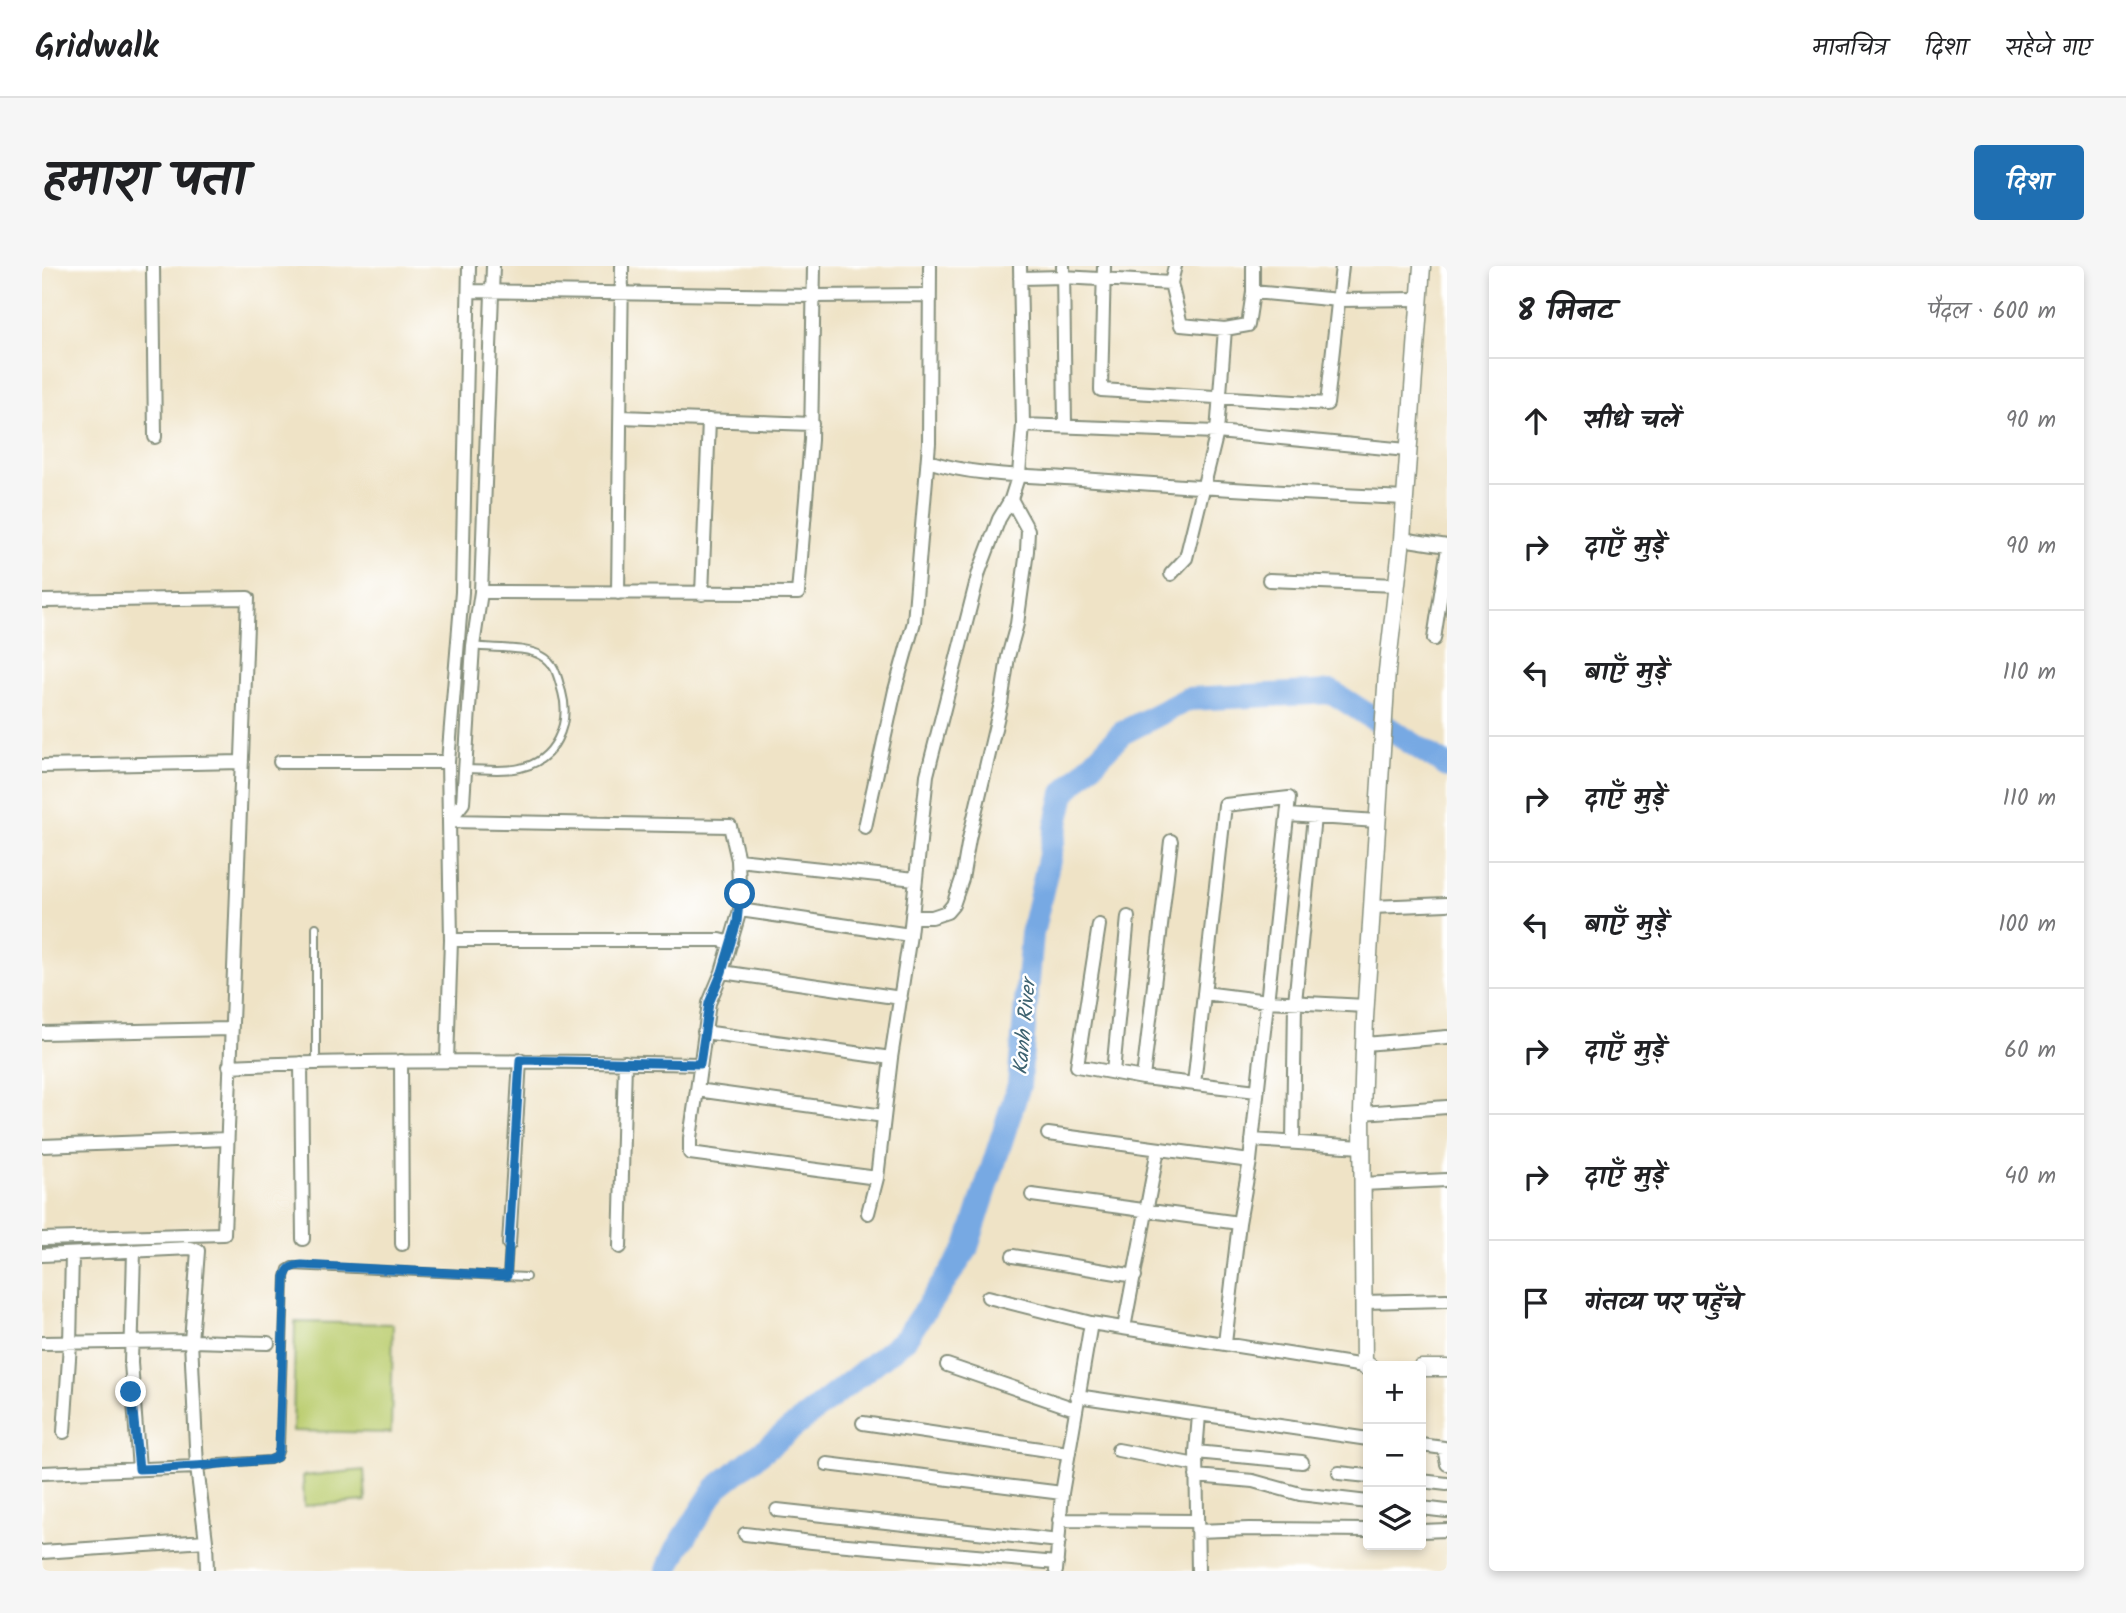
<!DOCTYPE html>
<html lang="hi">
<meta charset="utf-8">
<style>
body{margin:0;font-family:Kalam,"Playpen Sans Deva",sans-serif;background:#f6f6f6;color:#202124}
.controls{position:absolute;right:21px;bottom:21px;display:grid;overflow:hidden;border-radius:7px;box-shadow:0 4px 10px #0003}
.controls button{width:63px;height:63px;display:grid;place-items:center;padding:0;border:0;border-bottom:2px solid #e0e0e0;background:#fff;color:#202124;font:35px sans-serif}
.stop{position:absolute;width:21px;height:21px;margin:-16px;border:5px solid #1f6fb2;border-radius:50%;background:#fff}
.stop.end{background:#1f6fb2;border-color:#fff;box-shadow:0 2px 7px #0008}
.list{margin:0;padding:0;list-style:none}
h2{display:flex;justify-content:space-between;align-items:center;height:91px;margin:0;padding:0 28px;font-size:30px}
h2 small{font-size:23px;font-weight:400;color:#757577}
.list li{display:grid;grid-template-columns:46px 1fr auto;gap:21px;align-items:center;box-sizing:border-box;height:126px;padding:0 28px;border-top:2px solid #e0e0e0}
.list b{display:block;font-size:26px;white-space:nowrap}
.list em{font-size:23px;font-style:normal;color:#757577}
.icon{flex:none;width:38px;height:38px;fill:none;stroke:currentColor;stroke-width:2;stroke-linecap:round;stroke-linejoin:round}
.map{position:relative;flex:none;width:1405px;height:1305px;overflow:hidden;border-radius:7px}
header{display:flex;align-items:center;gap:42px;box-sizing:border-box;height:98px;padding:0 35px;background:#fff;border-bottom:2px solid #e0e0e0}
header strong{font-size:33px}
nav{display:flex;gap:38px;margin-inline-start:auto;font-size:24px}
.intro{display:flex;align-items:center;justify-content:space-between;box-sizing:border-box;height:168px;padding:0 42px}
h1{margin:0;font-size:49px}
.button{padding:18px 32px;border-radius:7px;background:#1f6fb2;color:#fff;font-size:24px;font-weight:700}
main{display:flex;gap:42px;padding:0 42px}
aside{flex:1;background:#fff;border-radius:7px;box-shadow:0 4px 10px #0003}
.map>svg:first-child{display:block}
</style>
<header>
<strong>Gridwalk</strong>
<nav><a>मानचित्र</a><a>दिशा</a><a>सहेजे गए</a></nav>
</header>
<div class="intro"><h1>हमारा पता</h1><a class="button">दिशा</a></div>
<main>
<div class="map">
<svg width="1405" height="1305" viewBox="0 0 1405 1305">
<rect width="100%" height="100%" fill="#fff"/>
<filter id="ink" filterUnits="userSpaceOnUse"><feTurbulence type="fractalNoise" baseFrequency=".0143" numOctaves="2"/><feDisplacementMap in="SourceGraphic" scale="14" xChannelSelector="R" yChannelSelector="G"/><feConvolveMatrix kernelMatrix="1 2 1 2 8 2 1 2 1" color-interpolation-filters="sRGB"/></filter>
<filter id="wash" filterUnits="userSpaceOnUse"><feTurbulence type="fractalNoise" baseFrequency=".00686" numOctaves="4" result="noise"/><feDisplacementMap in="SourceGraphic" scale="28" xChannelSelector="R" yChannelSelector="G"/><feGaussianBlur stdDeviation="1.57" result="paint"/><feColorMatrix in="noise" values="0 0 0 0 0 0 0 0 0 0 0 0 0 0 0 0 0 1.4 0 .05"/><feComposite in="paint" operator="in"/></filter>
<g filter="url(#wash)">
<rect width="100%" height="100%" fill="#efe3c6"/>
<path fill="#bcce71" stroke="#6e8652" stroke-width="2" d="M253,1056L351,1058L349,1167L251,1165Z
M322,1204L324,1235L262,1240L261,1210Z"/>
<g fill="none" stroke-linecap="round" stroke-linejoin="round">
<path stroke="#77a9e3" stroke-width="24" d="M625,1305L635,1283L674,1222L863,1073L924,984L977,819L990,668L1022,527L1080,467L1146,433L1290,426L1405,500"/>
</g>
</g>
<g filter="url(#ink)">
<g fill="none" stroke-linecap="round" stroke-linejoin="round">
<g stroke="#87907d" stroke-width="10">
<path id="service" d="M424,503C442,503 461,506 478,502C513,495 529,458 520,426C516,413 514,397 500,390C484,380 450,383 431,380
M274,796V661
M465,1010L467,978
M156,1201L176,1197L228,1194L235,1191L238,1183L239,1150L243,1011L245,1003L250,1000L484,1011"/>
</g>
<g stroke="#87907d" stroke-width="16">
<path id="minor" d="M111,0L113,171
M1021,0L1023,160
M1062,0L1059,124L1285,138L1300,0
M1133,0L1129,17L1139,59L1183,63L1206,59L1211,26V0
M978,12L1021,11L1129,17
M427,25L771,30L887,29
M1211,26L1297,34L1378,33
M579,151L770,158
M981,159L1175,166L1365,184
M886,195C934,211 988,209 1039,213C1147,221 1255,227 1363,232
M1360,273L1405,280
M1129,308L1144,292L1175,166L1183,63
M1227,314L1355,319
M439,326L756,327L769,174L772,0
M576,327L580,0
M660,328L667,154
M0,335L206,332L182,968L0,973
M1392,373L1405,288
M238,496H406
M0,500L200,496
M1246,549L1335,555
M407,555L688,560L696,594L698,644L680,706L667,737L655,824L842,850
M407,555L421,537L431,380L439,326L451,0
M823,561L853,424L872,356L887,177L888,0
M696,594L873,613
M1330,641L1405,638
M698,644L868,669
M870,651H890L905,646L911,639L920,613L927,573L959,437L966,391L975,358L985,285L986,264L969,233
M1057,659L1035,800L1101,812L1215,825
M409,674H678L689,677
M680,706L859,732
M1162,727L1225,735L1324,740
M662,766L849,792
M0,767L188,763
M1323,778L1405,771
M359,795L360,978
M405,795L409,674L406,496L420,326L427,0
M259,797L261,973
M187,800C344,793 501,795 658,798
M1071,806L1086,651
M1101,812L1129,575
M1152,818L1183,539L1247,532L1208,895L1197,957L1183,1077
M655,824L648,872V887L835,912
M1320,847L1405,841
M1006,868L1208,895
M1210,874L1320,881
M1251,876L1253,736L1272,551
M0,880L185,873
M1320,918L1405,914
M990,929L1197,957
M826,947L835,912L849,792L868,669L885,509L937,306L957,253L969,233L977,208L981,159L978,0
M467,978L478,794
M578,981L583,796
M92,985L89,1097L97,1203
M0,989L149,982L156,985L149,1075L155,1201L164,1275L165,1305
M971,990L1093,1010
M946,1031L1049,1057L1322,1100
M1321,1036L1405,1034
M1082,1062L1116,883
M0,1077L149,1075L226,1077
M905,1099L1033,1143
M1035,1130L1326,1173
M821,1157L1026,1187
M22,1166L28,1078L30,988
M1379,1179L1402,1182L1405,1198
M1076,1184L1154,1199
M1154,1186L1260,1196
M785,1198L1020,1227
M0,1207L155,1201
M1297,1207L1326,1210
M1154,1210L1211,1215L1258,1228L1326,1236
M1379,1215L1405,1218
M1379,1242L1405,1245
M735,1244L1017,1275
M1017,1254L1154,1255
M1156,1265L1207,1263L1326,1264
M1379,1265L1405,1264
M703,1268L770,1276L1015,1297
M0,1286L164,1275
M1014,1305L1020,1227L1049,1057
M1156,1305L1154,1186L1157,1149"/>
</g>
<g stroke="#87907d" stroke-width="19">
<path id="tertiary" d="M1327,1100H1322L1320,847L1323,752L1345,405L1360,273L1380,0
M1379,1102H1405"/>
</g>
<use href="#service" stroke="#fff" stroke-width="6"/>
<use href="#minor" stroke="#fff" stroke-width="12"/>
<use href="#tertiary" stroke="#fff" stroke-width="16"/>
</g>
</g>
<g fill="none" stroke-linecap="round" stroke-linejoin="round" filter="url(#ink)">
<path stroke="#1f6fb2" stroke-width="9" d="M89,1126L97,1203C141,1202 184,1197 228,1194L235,1191L237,1183L243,1011C246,1001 250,1000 260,999L465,1010L478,794L658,798L667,737L680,706L695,656L698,628"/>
</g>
<g text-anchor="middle" stroke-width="5" stroke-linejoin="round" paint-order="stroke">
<g font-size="21" font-style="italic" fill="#3e6371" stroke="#fff">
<text transform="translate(982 761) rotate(-85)" y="7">Kanh River</text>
</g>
</g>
</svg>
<div class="controls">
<button>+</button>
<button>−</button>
<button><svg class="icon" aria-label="layers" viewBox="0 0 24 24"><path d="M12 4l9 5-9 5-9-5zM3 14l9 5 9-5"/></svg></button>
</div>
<div class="stop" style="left:698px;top:628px"></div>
<div class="stop end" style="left:89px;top:1126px"></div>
</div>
<aside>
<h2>8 मिनट<small>पैदल · 600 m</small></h2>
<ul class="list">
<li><svg class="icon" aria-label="ahead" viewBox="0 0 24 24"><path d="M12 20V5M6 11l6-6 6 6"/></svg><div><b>सीधे चलें</b></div><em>90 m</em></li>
<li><svg class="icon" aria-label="right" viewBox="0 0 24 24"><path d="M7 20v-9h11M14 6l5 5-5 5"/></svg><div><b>दाएँ मुड़ें</b></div><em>90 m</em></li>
<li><svg class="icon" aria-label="left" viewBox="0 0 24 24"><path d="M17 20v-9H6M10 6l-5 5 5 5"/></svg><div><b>बाएँ मुड़ें</b></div><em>110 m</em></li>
<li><svg class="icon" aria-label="right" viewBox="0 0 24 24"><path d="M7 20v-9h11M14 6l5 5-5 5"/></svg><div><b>दाएँ मुड़ें</b></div><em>110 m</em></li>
<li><svg class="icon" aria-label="left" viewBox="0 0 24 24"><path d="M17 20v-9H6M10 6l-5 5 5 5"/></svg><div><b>बाएँ मुड़ें</b></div><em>100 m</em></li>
<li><svg class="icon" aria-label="right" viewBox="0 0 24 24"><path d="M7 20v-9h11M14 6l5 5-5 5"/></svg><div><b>दाएँ मुड़ें</b></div><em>60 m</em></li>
<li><svg class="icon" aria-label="right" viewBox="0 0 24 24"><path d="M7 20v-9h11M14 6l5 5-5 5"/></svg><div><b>दाएँ मुड़ें</b></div><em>40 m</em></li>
<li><svg class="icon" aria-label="arrive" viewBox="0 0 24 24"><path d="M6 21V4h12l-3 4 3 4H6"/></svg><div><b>गंतव्य पर पहुँचे</b></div></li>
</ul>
</aside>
</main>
